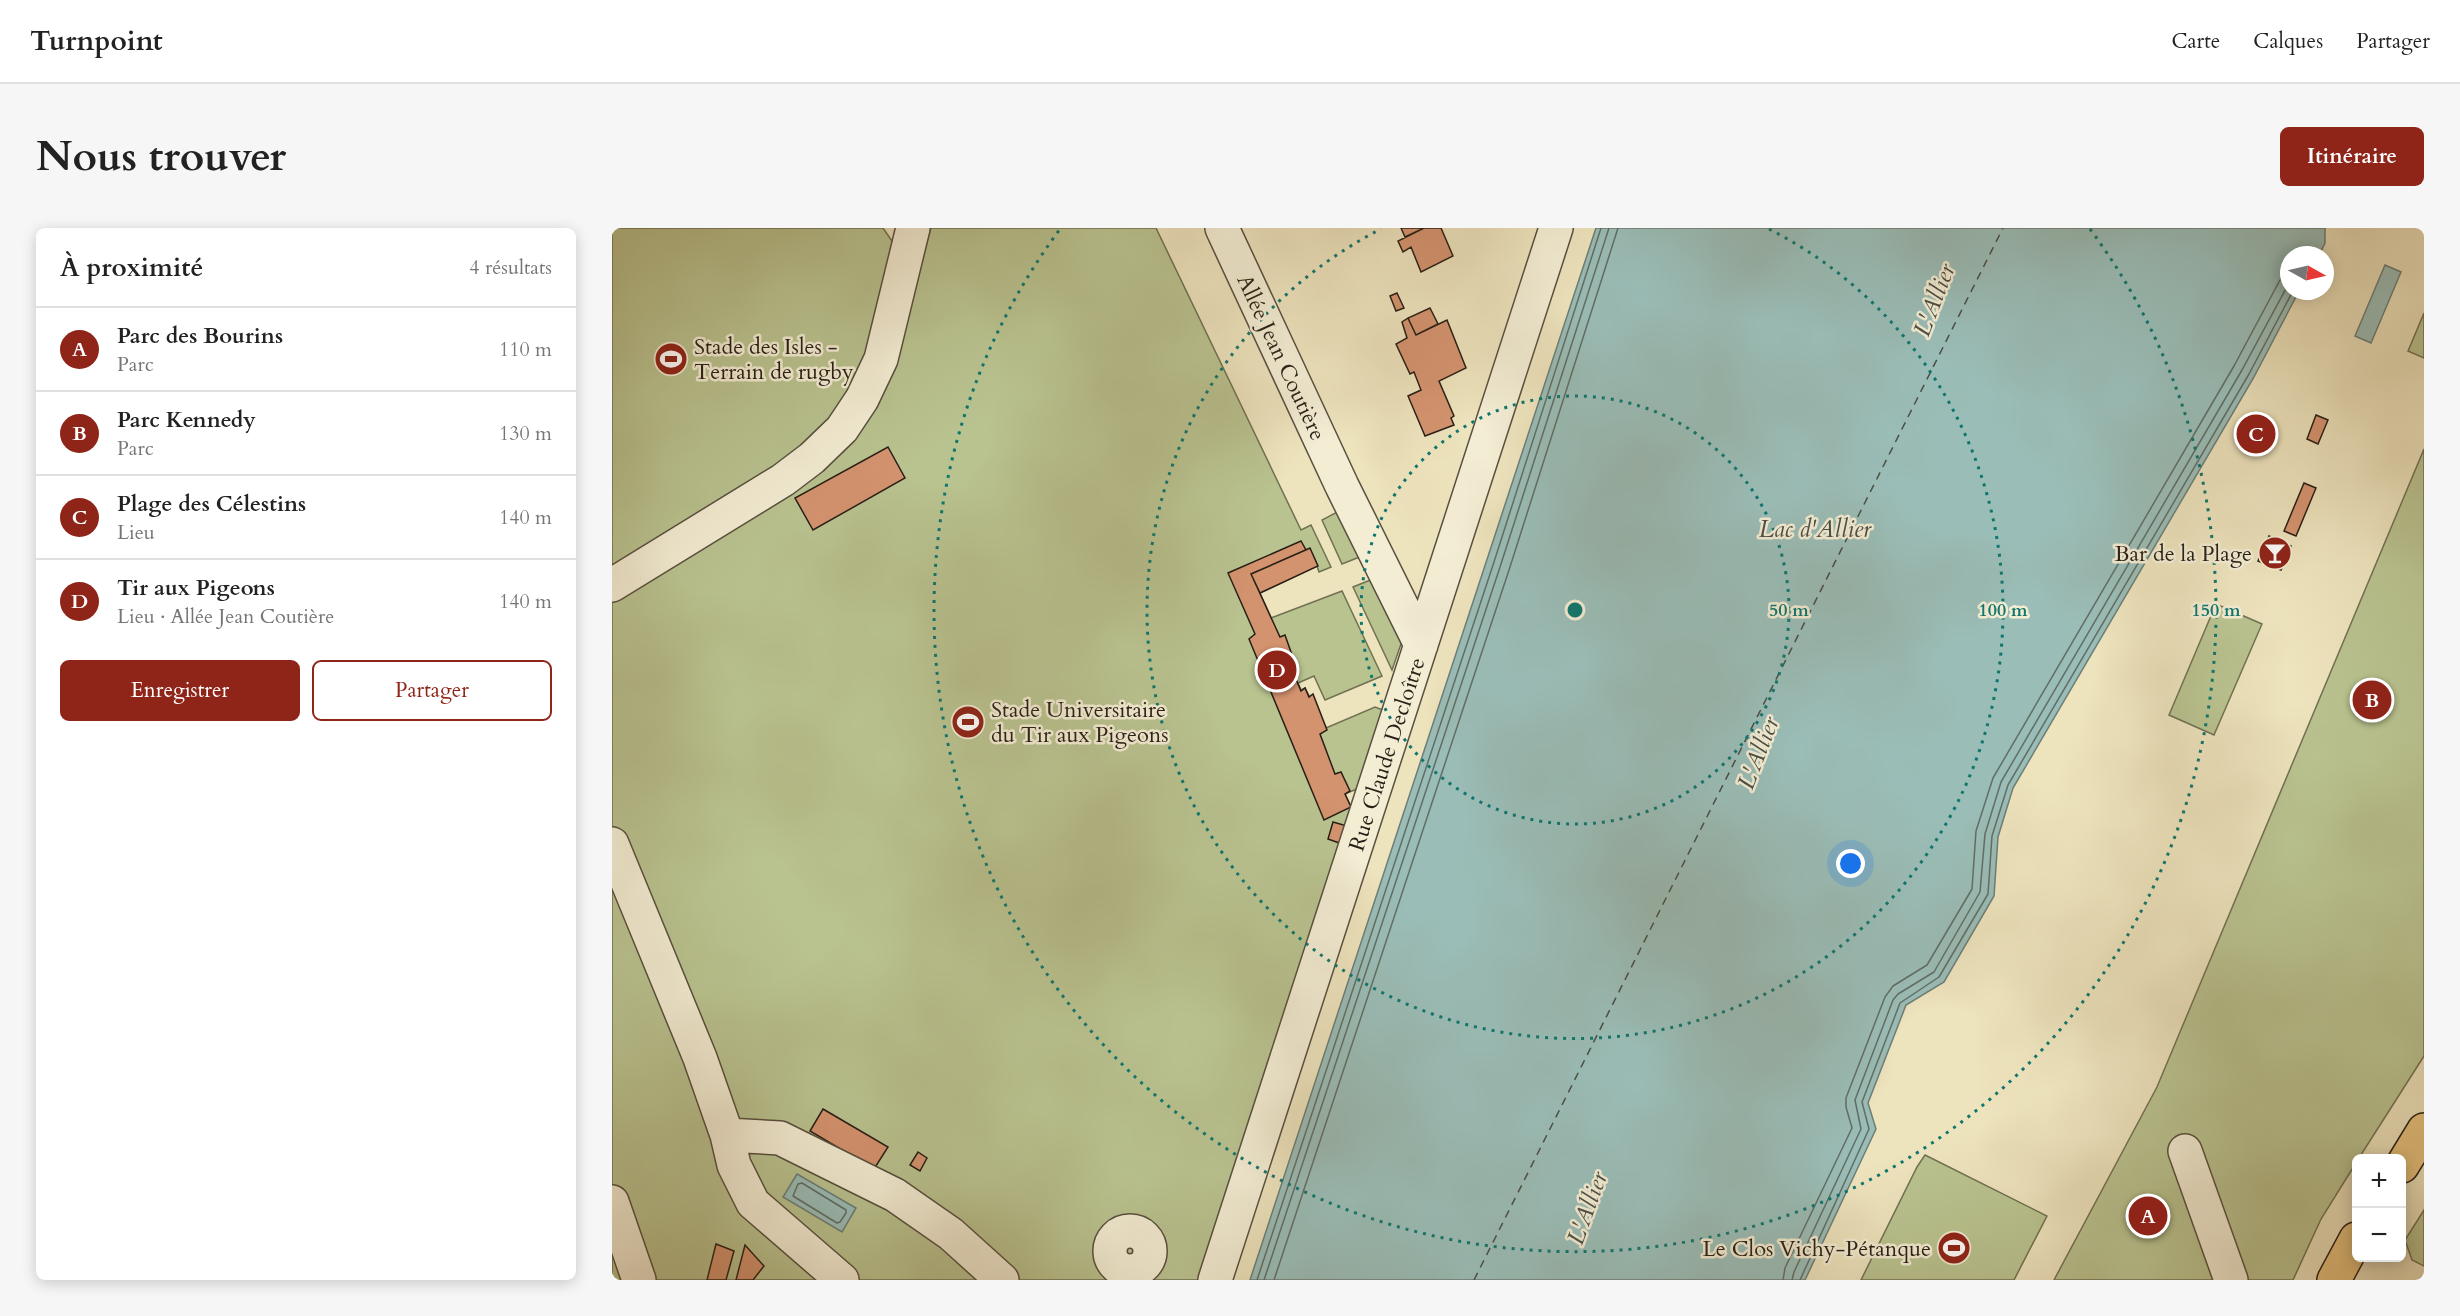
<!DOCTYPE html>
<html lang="fr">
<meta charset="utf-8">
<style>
body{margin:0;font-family:Cardo,serif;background:#f6f6f6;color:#222}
.controls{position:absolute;right:18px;bottom:18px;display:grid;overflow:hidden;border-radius:9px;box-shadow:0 3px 15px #0003}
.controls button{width:54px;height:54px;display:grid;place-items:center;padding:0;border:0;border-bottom:2px solid #e0e0e0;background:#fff;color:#222;font:30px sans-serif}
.compass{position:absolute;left:1668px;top:18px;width:54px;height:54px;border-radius:50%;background:#fff;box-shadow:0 3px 15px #0003;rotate:98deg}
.you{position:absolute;left:1239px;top:636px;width:21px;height:21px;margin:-15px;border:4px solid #fff;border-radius:50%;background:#1a73e8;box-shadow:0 0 0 9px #1a73e833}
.badge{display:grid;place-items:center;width:39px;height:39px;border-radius:50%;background:#8f2418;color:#fff;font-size:20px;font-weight:700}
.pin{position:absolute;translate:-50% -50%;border:3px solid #fff;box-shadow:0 2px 6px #0006}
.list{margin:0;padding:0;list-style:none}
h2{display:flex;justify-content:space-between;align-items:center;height:78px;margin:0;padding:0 24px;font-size:26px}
h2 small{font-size:20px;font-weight:400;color:#767676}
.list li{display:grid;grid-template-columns:39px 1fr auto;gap:18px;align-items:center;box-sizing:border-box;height:84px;padding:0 24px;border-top:2px solid #e0e0e0}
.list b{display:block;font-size:22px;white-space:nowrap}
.list p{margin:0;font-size:20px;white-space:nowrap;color:#767676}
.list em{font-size:20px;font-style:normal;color:#767676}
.actions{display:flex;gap:12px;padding:18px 24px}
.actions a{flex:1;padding:14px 0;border:2px solid #8f2418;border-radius:9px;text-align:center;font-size:21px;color:#8f2418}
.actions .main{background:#8f2418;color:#fff}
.map{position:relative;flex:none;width:1812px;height:1052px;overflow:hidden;border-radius:9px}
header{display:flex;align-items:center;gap:36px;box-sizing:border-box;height:84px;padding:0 30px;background:#fff;border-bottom:2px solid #e0e0e0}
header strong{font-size:28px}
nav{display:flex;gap:33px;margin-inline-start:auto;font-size:21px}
.intro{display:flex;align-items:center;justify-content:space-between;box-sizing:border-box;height:144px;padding:0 36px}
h1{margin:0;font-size:42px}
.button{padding:15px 27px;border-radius:9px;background:#8f2418;color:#fff;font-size:21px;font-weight:700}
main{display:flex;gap:36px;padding:0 36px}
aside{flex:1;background:#fff;border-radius:9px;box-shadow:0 3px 15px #0003}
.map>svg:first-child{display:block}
</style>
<header>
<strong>Turnpoint</strong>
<nav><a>Carte</a><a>Calques</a><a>Partager</a></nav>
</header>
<div class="intro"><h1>Nous trouver</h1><a class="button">Itinéraire</a></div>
<main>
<aside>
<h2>À proximité<small>4 résultats</small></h2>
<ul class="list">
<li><span class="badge">A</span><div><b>Parc des Bourins</b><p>Parc</p></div><em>110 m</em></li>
<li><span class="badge">B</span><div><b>Parc Kennedy</b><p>Parc</p></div><em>130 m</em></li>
<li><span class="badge">C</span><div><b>Plage des Célestins</b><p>Lieu</p></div><em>140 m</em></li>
<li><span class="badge">D</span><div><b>Tir aux Pigeons</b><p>Lieu · Allée Jean Coutière</p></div><em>140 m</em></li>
</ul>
<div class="actions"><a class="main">Enregistrer</a><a>Partager</a></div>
</aside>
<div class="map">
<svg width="1812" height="1052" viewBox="0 0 1812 1052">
<rect width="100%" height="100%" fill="#ede3bd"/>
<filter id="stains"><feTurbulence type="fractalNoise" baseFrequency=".00333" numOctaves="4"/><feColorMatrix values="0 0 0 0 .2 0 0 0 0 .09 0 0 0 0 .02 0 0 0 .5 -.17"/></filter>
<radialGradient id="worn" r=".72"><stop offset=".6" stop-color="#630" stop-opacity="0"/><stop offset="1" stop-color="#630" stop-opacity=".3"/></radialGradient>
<path fill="#b9c390" stroke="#707153" stroke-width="1.5" d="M0,0H271L280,13L313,21L319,0H544L689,302L699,297L719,339L707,344L705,338L648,365L659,390L730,363L770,448L713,472L702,448L686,455L689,462L693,460L714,500L763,479L776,484L752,558L733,566L739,579L735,598L586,1052H0Z
M1812,85V130L1796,123Z
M1812,221V828L1747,930H1744V935L1709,991L1681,1052H1442L1545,859Z
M729,282L750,328L730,336L710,292Z
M761,351L790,413L780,442L741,359Z
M1604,376L1650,396L1602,507L1557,487Z
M1313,927L1435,988L1402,1052H1249L1305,939Z
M1812,982V1038L1800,1032L1793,1012Z"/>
<path fill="#9abdb7" stroke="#6c7e77" stroke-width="1.5" d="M984,0H1713V15L1707,27H1677V63H1687L1642,149L1401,560L1386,609L1382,668L1332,754L1294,777L1256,875L1264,901L1193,1052H638Z
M1773,37L1789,44L1759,115L1743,108Z
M185,946L244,980L230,1004L171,969Z"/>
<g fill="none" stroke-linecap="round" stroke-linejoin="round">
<path stroke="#606e66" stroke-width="1.5" d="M190,955L234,982V985L228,994L225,995L181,968L186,956Z
M645,1052L882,334L989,0
M652,1052L889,336L997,0
M662,1052L898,339L1006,0
M1171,1052L1173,1040L1240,900L1234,879V870L1273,769L1281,758L1315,737L1360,661L1364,603L1381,550L1622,138L1668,52L1677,43
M1180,1052L1182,1044L1249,901L1243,872L1281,772L1286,766L1322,744L1368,664L1373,606L1389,554L1630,142L1677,55
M1188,1052L1257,901L1250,874L1288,775L1327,749L1376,666L1380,608L1396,557L1637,146L1681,63"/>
<path stroke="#4a4e46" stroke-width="1.5" stroke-dasharray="8 6" stroke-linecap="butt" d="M862,1052L1391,0"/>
</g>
<path fill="#d4936f" stroke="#271f16" stroke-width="1.5" d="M789,0H812L793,9Z
M812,0H829L841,28L809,44L799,19L791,24L786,13Z
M785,65L792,80L784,83L778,68Z
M818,80L826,96L804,107L796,90Z
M796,90L804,107L835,92L854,140L827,153L842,188L839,190L842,197L813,208L796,168L809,162L802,144L798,146L784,116L795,110L790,94Z
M1704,187L1716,192L1706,216L1695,211Z
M276,219L293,250L201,302L183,270Z
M1692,255L1704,260L1684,308L1672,303Z
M1657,308L1679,318L1669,342L1646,333Z
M689,313L694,322L639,346L668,409L673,407L680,427L675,430L689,463L693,460L697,469L701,466L715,502L708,506L723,546L729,544L738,563L733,566L739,579L712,592L637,411L643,406L616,345Z
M698,320L706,338L648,365L639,346Z
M721,594L735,598L730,616L716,611Z
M211,881L276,919L262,941L198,903Z
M306,924L315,930L308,943L298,937Z
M104,1016L122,1023L114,1052H95Z
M133,1017L152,1038L141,1052H124Z"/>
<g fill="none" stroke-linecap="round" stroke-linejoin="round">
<g stroke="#585040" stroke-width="36">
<path id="minor" d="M610,0L730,258L809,417
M0,357L171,252L200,230L230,201L250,171L269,131L301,0
M0,616L88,830L115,907L168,910L283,967L339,1006L390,1052
M115,907L122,937L141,975L230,1052
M1573,923L1619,1052
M0,974L27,1052
M498 1023a20 20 0 1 1 40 0a20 20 0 1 1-40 0Z
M603,1052L944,0"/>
</g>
<g stroke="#271f16" stroke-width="36">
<path id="major" d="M1790,938L1812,902
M1722,1052L1744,1011"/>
</g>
<use href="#minor" stroke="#f3edd4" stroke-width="33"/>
<use href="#major" stroke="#e6c27e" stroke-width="33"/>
</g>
<g fill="none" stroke="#0f766e" stroke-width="3" stroke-dasharray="3 6">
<circle cx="963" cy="382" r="214"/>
<path d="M1157 1A428 428 0 1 1 769 1"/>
<path d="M1478 1A641 641 0 1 1 448 1"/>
</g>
<defs>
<g id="stadium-disc" transform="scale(1.725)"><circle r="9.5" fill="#8f2418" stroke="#f3edd4"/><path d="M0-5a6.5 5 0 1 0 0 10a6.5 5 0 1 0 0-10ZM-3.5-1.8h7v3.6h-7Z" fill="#fff"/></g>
<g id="bar-disc" transform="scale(1.725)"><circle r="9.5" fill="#8f2418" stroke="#f3edd4"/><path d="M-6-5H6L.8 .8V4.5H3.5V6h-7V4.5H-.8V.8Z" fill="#fff"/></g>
</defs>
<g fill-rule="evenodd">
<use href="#stadium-disc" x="59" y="131"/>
<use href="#bar-disc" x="1663" y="325"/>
<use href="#stadium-disc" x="356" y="494"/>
<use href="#stadium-disc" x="1342" y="1020"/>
</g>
<g text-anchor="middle" stroke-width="5" stroke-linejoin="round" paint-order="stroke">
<g font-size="22" fill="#271f16" stroke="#f3edd4" text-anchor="start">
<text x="82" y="126">Stade des Isles -<tspan x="82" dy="25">Terrain de rugby</tspan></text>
<text x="1640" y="333" text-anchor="end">Bar de la Plage</text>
<text x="379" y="489">Stade Universitaire<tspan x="379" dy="25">du Tir aux Pigeons</tspan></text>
<text x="1319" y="1028" text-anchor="end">Le Clos Vichy-Pétanque</text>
</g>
<g font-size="22" fill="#271f16" stroke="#f3edd4">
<text transform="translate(670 129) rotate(65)" y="8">Allée Jean Coutière</text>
<text transform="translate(774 526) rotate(-72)" y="8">Rue Claude Decloître</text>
</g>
<g font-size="24" font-style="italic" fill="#4a4e46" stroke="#f3edd4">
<text transform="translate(1322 72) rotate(-69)" y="8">L'Allier</text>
<text x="1203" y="309">Lac d'Allier</text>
<text transform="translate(1146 525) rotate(-69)" y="8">L'Allier</text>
<text transform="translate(975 980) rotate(-70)" y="8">L'Allier</text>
</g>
</g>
<circle cx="963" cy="382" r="9" fill="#0f766e" stroke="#f3edd4" stroke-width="3"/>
<g font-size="18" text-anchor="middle" font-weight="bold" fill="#0f766e" stroke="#f3edd4" stroke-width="5" stroke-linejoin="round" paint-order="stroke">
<text x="1177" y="388">50 m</text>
<text x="1391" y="388">100 m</text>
<text x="1604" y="388">150 m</text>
</g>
<rect width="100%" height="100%" filter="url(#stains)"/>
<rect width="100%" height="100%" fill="url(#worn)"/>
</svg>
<div class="controls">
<button>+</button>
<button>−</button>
</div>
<svg class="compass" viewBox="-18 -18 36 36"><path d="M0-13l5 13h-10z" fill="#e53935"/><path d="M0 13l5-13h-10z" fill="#767676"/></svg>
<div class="you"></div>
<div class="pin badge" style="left:1536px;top:988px">A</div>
<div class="pin badge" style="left:1760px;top:472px">B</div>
<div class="pin badge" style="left:1644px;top:206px">C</div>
<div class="pin badge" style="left:665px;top:442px">D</div>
</div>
</main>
